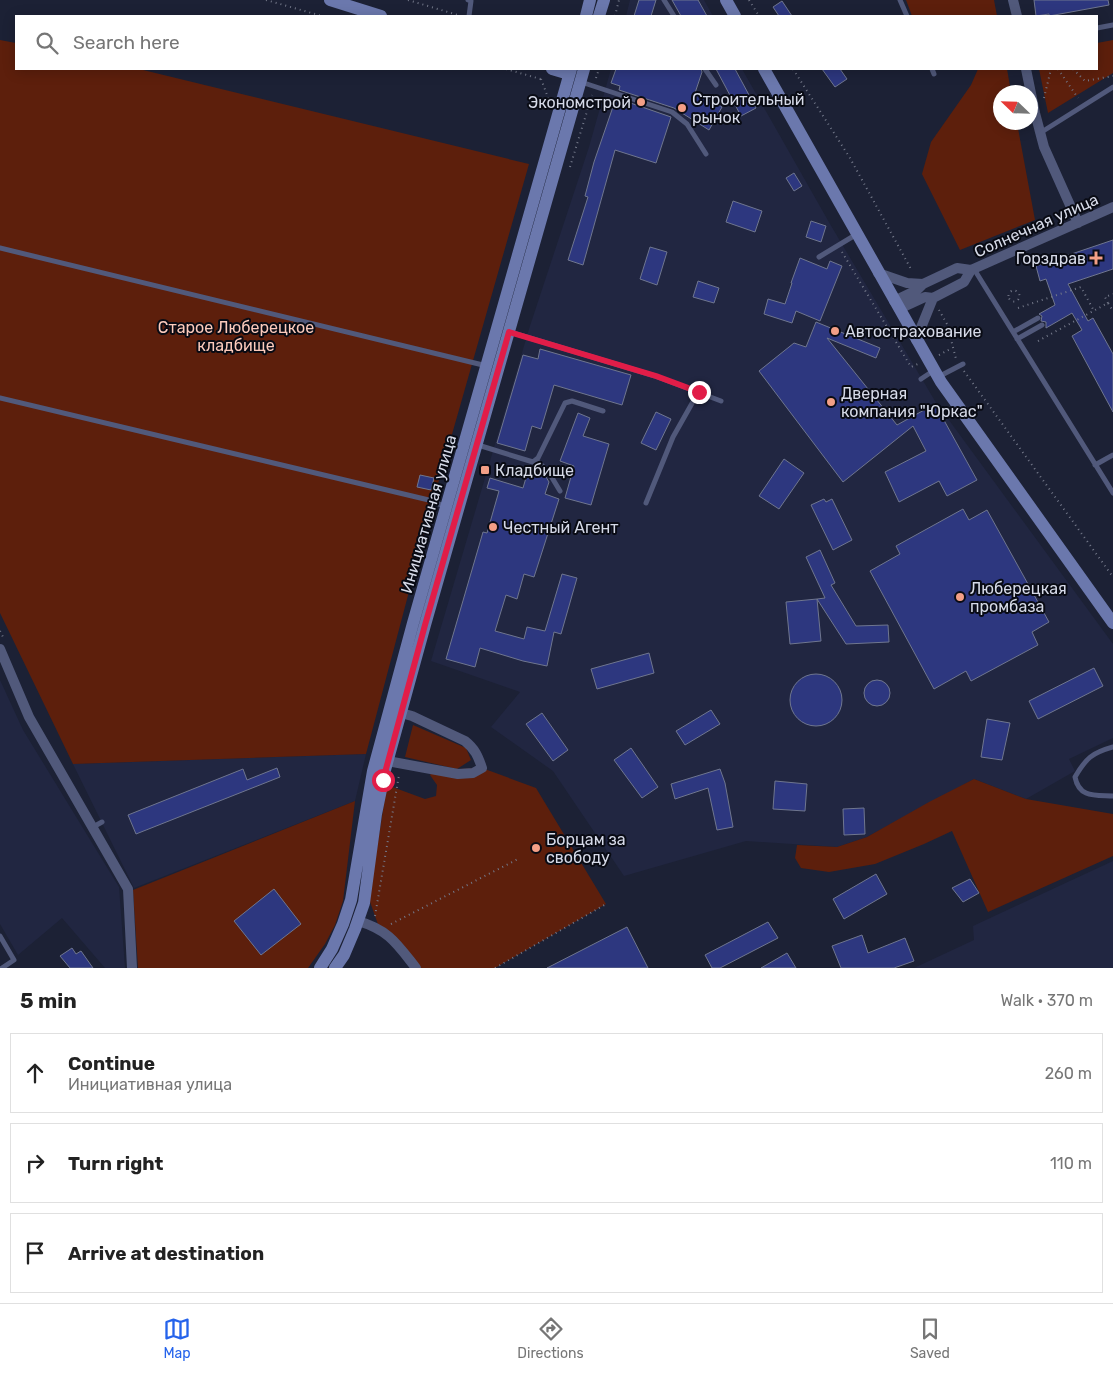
<!DOCTYPE html>
<meta charset="utf-8">
<style>
body{margin:0;font-family:Rubik,sans-serif;background:#f6f6f6;color:#222}
.compass{position:absolute;left:993px;top:85px;width:45px;height:45px;border-radius:50%;background:#fff;box-shadow:0 2px 12px #0003;rotate:293deg}
.stop{position:absolute;width:15px;height:15px;margin:-11px;border:4px solid #e11d48;border-radius:50%;background:#fff}
.stop.end{background:#e11d48;border-color:#fff;box-shadow:0 1px 5px #0008}
.list{margin:0;padding:0;list-style:none}
h2{display:flex;justify-content:space-between;align-items:center;height:65px;margin:0;padding:0 20px;font-size:21px}
h2 small{font-size:16px;font-weight:400;color:#767676}
.list li{display:grid;grid-template-columns:32px 1fr auto;gap:15px;align-items:center;box-sizing:border-box;height:80px;margin:0 10px 10px;padding:0 10px;border:1px solid #e0e0e0;border-radius:0px}
.list b{display:block;font-size:19px;white-space:nowrap}
.list p{margin:0;font-size:16px;white-space:nowrap;color:#767676}
.list em{font-size:16px;font-style:normal;color:#767676}
.icon{flex:none;width:28px;height:28px;fill:none;stroke:currentColor;stroke-width:2;stroke-linecap:round;stroke-linejoin:round}
.map{position:relative;flex:none;width:1113px;height:968px;overflow:hidden}
.search{position:absolute;background:#fff;box-shadow:0 2px 12px #0003;left:15px;right:15px;top:15px;height:55px;display:flex;align-items:center;gap:12px;box-sizing:border-box;padding:0 18px;border-radius:0px;color:#767676;font-size:19px}
.sheet{height:335px;background:#fff}
nav{display:flex;justify-content:space-around;align-items:center;box-sizing:border-box;height:70px;border-top:1px solid #e0e0e0;background:#fff;font-size:14px;color:#767676}
nav a{display:grid;justify-items:center;gap:2px}
nav .on{color:#2563eb}
.map>svg:first-child{display:block}
</style>
<div class="map">
<svg width="1113" height="968" viewBox="0 0 1113 968">
<rect width="100%" height="100%" fill="#1c2135"/>
<path fill="#212641" d="M630,0H704L713,16H626Z
M611,69H742L830,224L935,401L1113,644V738L1069,759L1075,771L1026,799L974,779L867,837L837,847L746,841L624,876L553,771L491,727L520,692L431,661L529,329L589,147Z
M0,680L23,730L119,887L125,968H105L62,918L18,955L0,924Z
M366,754L355,801L134,888L73,764Z
M1113,861V968H914L974,940L973,926Z"/>
<path fill="#5d1f0c" d="M906,0H994L997,16H912Z
M0,40L16,43V69H139L529,164L433,501L366,754L73,764L0,613Z
M1113,40V73L1048,113L1039,69H1097V43Z
M978,69H1007L1011,92H1000V122L1017,123L1035,220L960,250L922,174L931,142L971,85Z
M413,725L466,748L471,760L457,769L405,757Z
M482,768L536,788L606,904L495,968H416L380,930L369,899L387,785L425,799L436,796L437,785L430,775L434,770Z
M974,779L1026,799L1113,814V856L988,912L952,831L924,844L875,864L829,872L801,868L795,858L797,845L837,847L867,837L929,802Z
M355,801L343,901L335,925L325,944L308,968H138L133,890Z"/>
<path fill="#2d377f" stroke="#6f768f" d="M639,0H656L651,16H634Z
M672,0H698L707,16H681Z
M1034,0H1108L1109,5L1049,16V14L1036,16Z
M782,1L792,16H779L773,7Z
M616,69H701L702,72L695,93L702,95L722,107L709,130L674,108L619,90L620,86L611,83Z
M716,69H735L756,108L741,116Z
M822,69H840L847,79L835,87Z
M616,98L671,117L656,163L615,150L583,265L568,260L588,197L585,196L594,162Z
M794,173L802,186L794,191L786,178Z
M733,201L762,211L755,232L726,222Z
M811,221L826,226L821,242L806,237Z
M1113,240V269L1068,284L1088,321L1093,318L1113,354V412L1072,336L1082,330L1072,313L1046,328V322L1041,321L1042,316L1039,314L1055,305L1046,279L1040,281L1036,266Z
M650,247L667,252L657,285L640,279Z
M800,258L827,269L830,261L842,266L820,321L796,311L792,323L764,314L768,299L785,304L792,283H791Z
M698,281L719,288L714,303L693,297Z
M816,322L880,348L876,358L827,338L897,425L935,404L977,480L947,496L939,481L899,502L885,472L926,451L913,426L843,482L759,371L794,343L806,347Z
M540,349L631,375L622,405L554,385L541,429L532,426L525,451L497,443L523,355L538,359Z
M656,412L671,419L656,450L641,443Z
M578,413L590,418L583,436L609,444L591,505L565,498L574,466L560,461Z
M784,459L804,473L779,509L759,496Z
M528,471L546,477L549,482L545,494L559,499L534,577L524,574L517,599L506,595L495,631L524,639L527,627L545,631L562,574L577,578L561,634L554,632L547,666L523,661L480,648L475,667L446,659L483,532L487,533L499,491L487,488L490,478L523,488Z
M420,475L434,478L431,490L417,487Z
M824,499L826,502L832,499L852,540L833,550L811,505Z
M963,509L969,520L987,510L1049,622L1032,632L1038,645L971,681L966,671L934,689L870,571L900,554L896,546Z
M820,550L835,583L831,585L856,626L888,625L889,642L846,644L817,599L825,598L806,557Z
M817,599L821,641L790,644L786,602Z
M649,653L654,673L597,689L591,669Z
M1094,668L1103,686L1038,719L1029,701Z
M790 700a26 26 0 1 1 52 0a26 26 0 1 1-52 0Z
M864 693a13 13 0 1 1 26 0a13 13 0 1 1-26 0Z
M711,710L720,724L685,745L676,731Z
M542,713L568,750L553,761L526,724Z
M987,719L1010,723L1002,760L981,757Z
M631,748L658,787L642,798L614,760Z
M277,768L280,777L136,834L128,815L243,769L247,780Z
M720,769L725,783L733,827L717,830L708,788L675,799L671,784Z
M775,781L807,784L805,811L773,809Z
M864,808L865,834L844,835L843,809Z
M876,874L887,894L844,919L833,899Z
M970,879L979,893L963,902L952,888Z
M274,889L301,924L261,955L234,921Z
M768,922L778,938L720,968H712L705,955Z
M627,927L648,968H547Z
M862,935L868,953L905,938L914,961L894,968H841L832,946Z
M72,948L76,954L81,951L93,968H70L60,956Z
M787,953L796,968H761Z"/>
<g fill="none" stroke-linecap="round" stroke-linejoin="round">
<path stroke="#74798a" stroke-width="2" stroke-dasharray="1 4" stroke-linecap="butt" d="M266,0L322,16
M408,0L461,16
M749,0L759,16
M615,16L619,0
M506,69L544,80
M793,69L850,158L912,271
M1058,69L1078,98
M1073,69L1085,81L1113,76
M596,78L599,69
M541,79L549,100
M1044,98L1051,69
M570,167L592,95
M842,252L911,367L918,364
M1008.5 296a5.5 5.5 0 1 1 11 0a5.5 5.5 0 1 1-11 0Z
M1108,303L1105,297L1113,294
M1018,308L1081,287L1094,311
M939,310L947,324L956,359
M1038,341L1108,303L1113,311
M939,355L952,348
M964,371L1113,577
M0,631L4,639
M375,916L399,775
M391,924L518,859
M495,968L606,904"/>
<path stroke="#51597b" stroke-width="5" d="M468,0L471,1L469,16
M664,0L674,16
M900,0L907,16
M1097,28L1113,25
M705,69L716,85
M932,69L934,74
M581,82L672,112L687,124L706,154
M1040,133L1113,87
M0,248L487,366
M819,257L857,234
M974,269L1113,493
M510,332L655,376L721,401
M1013,332L1038,318
M1017,339L1042,325
M938,377L963,364
M921,379L933,371
M0,398L433,501L445,507
M478,445L533,462L538,458L565,403L572,401L603,411
M536,460L548,471L560,491
M1095,465L1113,455
M646,503L673,437L699,391
M1113,747C1092,753 1086,758 1075,777C1079,798 1095,795 1113,796
M93,827L102,822
M0,936L14,960L2,968"/>
<path stroke="#51597b" stroke-width="10" d="M1013,0L1017,16
M1026,69L1035,113L1044,147L1078,223
M878,273L907,283L923,284
M894,301L917,290L923,284L957,268L971,270L1113,207
M899,309L925,297L933,298L964,282L971,270
M916,340L933,298
M0,649L29,717L128,889L132,968
M382,760L458,774L473,773L482,768C478,756 475,749 465,741L412,716L394,711
M358,921C389,930 397,944 416,968"/>
<path stroke="#6b78ad" stroke-width="12" d="M330,0L381,16
M726,0L735,16
M586,16L590,0
M599,16L604,0
M552,69L569,74
M764,69L941,382L1113,623
M320,968L332,949L343,924L351,900L373,771L413,623L571,69
M335,968L344,955L355,929L364,903L376,814L385,770L425,625L584,69"/>
</g>
<g fill="none" stroke-linecap="round" stroke-linejoin="round">
<path stroke="#e11d48" stroke-width="6" d="M383,780L425,625L509,332L656,376L699,392"/>
</g>
<g fill="#f39f86" stroke="#090b14" stroke-width="2">
<circle cx="641" cy="102" r="5"/>
<circle cx="682" cy="108" r="5"/>
<path d="M1093.5 250.5h5v5h5v5h-5v5h-5v-5h-5v-5h5z"/>
<circle cx="835" cy="331" r="5"/>
<circle cx="831" cy="402" r="5"/>
<rect x="480" y="465" width="10" height="10" rx="2.5"/>
<circle cx="493" cy="527" r="5"/>
<circle cx="960" cy="597" r="5"/>
<circle cx="536" cy="848" r="5"/>
</g>
<g text-anchor="middle" stroke-width="4" stroke-linejoin="round" paint-order="stroke">
<g font-size="16" fill="#d6dae8" stroke="#090b14" text-anchor="start">
<text x="692" y="105">Строительный<tspan x="692" dy="18">рынок</tspan></text>
<text x="631" y="108" text-anchor="end">Экономстрой</text>
<text x="1086" y="264" text-anchor="end">Горздрав</text>
<text x="845" y="337">Автострахование</text>
<text x="841" y="399">Дверная<tspan x="841" dy="18">компания "Юркас"</tspan></text>
<text x="495" y="476">Кладбище</text>
<text x="503" y="533">Честный Агент</text>
<text x="970" y="594">Люберецкая<tspan x="970" dy="18">промбаза</tspan></text>
<text x="546" y="845">Борцам за<tspan x="546" dy="18">свободу</tspan></text>
</g>
<g font-size="16" fill="#d6dae8" stroke="#090b14">
<text transform="translate(1036 225) rotate(-24)" y="6">Солнечная улица</text>
<text transform="translate(428 514) rotate(-74)" y="6">Инициативная улица</text>
</g>
<g font-size="16" fill="#fdcbbc" stroke="#090b14">
<text x="236" y="333">Старое Люберецкое<tspan x="236" dy="18">кладбище</tspan></text>
</g>
</g>
</svg>
<svg class="compass" viewBox="-18 -18 36 36"><path d="M0-13l5 13h-10z" fill="#e53935"/><path d="M0 13l5-13h-10z" fill="#767676"/></svg>
<div class="stop" style="left:383px;top:780px"></div>
<div class="stop end" style="left:699px;top:392px"></div>
<div class="search"><svg class="icon" aria-label="search" viewBox="0 0 24 24"><circle cx="10" cy="10" r="6"/><path d="M15 15l6 6"/></svg>Search here</div>
</div>
<section class="sheet">
<h2>5 min<small>Walk · 370 m</small></h2>
<ul class="list">
<li><svg class="icon" aria-label="ahead" viewBox="0 0 24 24"><path d="M12 20V5M6 11l6-6 6 6"/></svg><div><b>Continue</b><p>Инициативная улица</p></div><em>260 m</em></li>
<li><svg class="icon" aria-label="right" viewBox="0 0 24 24"><path d="M7 20v-9h11M14 6l5 5-5 5"/></svg><div><b>Turn right</b></div><em>110 m</em></li>
<li><svg class="icon" aria-label="arrive" viewBox="0 0 24 24"><path d="M6 21V4h12l-3 4 3 4H6"/></svg><div><b>Arrive at destination</b></div></li>
</ul>
</section>
<nav>
<a class="on"><svg class="icon" aria-label="map" viewBox="0 0 24 24"><path d="M3 6l6-2 6 2 6-2v14l-6 2-6-2-6 2zM9 4v14M15 6v14"/></svg>Map</a>
<a><svg class="icon" aria-label="directions" viewBox="0 0 24 24"><path d="M12 3l9 9-9 9-9-9zM9 14v-3h6M13 9l2 2-2 2"/></svg>Directions</a>
<a><svg class="icon" aria-label="saved" viewBox="0 0 24 24"><path d="M7 4h10v16l-5-4-5 4z"/></svg>Saved</a>
</nav>
